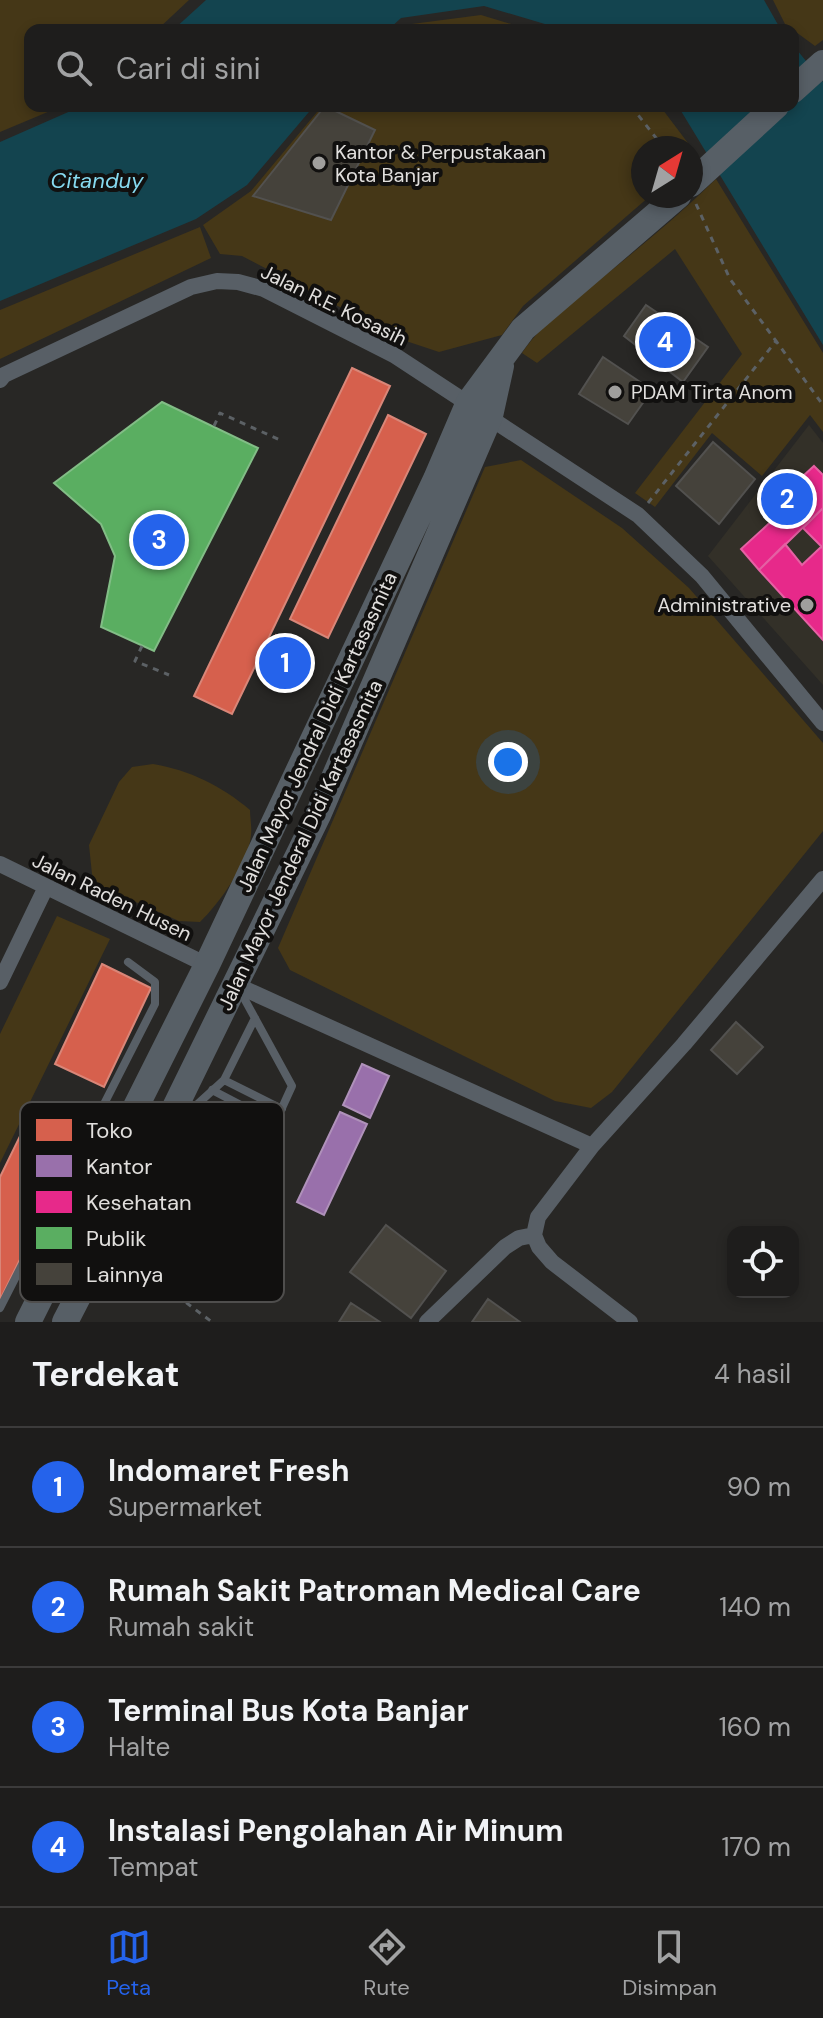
<!DOCTYPE html>
<html lang="id">
<style>
body{margin:0;font-family:"DM Sans",sans-serif;background:#2b2a29;color:#f1f3f6}
.controls{position:absolute;right:24px;bottom:24px;display:grid;overflow:hidden;border-radius:16px;box-shadow:0 4px 12px #0003}
.controls button{width:72px;height:72px;display:grid;place-items:center;padding:0;border:0;border-bottom:2px solid #3c3b3b;background:#1e1d1c;color:#f1f3f6;font:40px sans-serif}
.compass{position:absolute;left:631px;top:136px;width:72px;height:72px;border-radius:50%;background:#1e1d1c;box-shadow:0 4px 12px #0003;rotate:37deg}
.you{position:absolute;left:508px;top:762px;width:28px;height:28px;margin:-20px;border:6px solid #fff;border-radius:50%;background:#1a73e8;box-shadow:0 0 0 12px #1a73e833}
.badge{display:grid;place-items:center;width:52px;height:52px;border-radius:50%;background:#2563eb;color:#fff;font-size:26px;font-weight:700}
.pin{position:absolute;translate:-50% -50%;border:4px solid #fff;box-shadow:0 2px 8px #0006}
.list{margin:0;padding:0;list-style:none}
h2{display:flex;justify-content:space-between;align-items:center;height:104px;margin:0;padding:0 32px;font-size:34px}
h2 small{font-size:26px;font-weight:400;color:#a1a2a3}
.list li{display:grid;grid-template-columns:52px 1fr auto;gap:24px;align-items:center;box-sizing:border-box;height:120px;padding:0 32px;border-top:2px solid #3c3b3b}
.list b{display:block;font-size:30px;white-space:nowrap}
.list p{margin:0;font-size:26px;white-space:nowrap;color:#a1a2a3}
.list em{font-size:26px;font-style:normal;color:#a1a2a3}
.icon{flex:none;width:44px;height:44px;fill:none;stroke:currentColor;stroke-width:2;stroke-linecap:round;stroke-linejoin:round}
.map{position:relative;flex:none;width:823px;height:1322px;overflow:hidden}
.search{position:absolute;background:#1e1d1c;box-shadow:0 4px 12px #0003;left:24px;right:24px;top:24px;height:88px;display:flex;align-items:center;gap:20px;box-sizing:border-box;padding:0 28px;border-radius:16px;color:#a1a2a3;font-size:30px}
.sheet{height:584px;background:#1e1d1c}
nav{display:flex;justify-content:space-around;align-items:center;box-sizing:border-box;height:112px;border-top:2px solid #3c3b3b;background:#1e1d1c;font-size:22px;color:#a1a2a3}
nav a{display:grid;justify-items:center;gap:4px}
nav .on{color:#2563eb}
.map>svg:first-child{display:block}
</style>
<div class="map">
<svg width="823" height="1322" viewBox="0 0 823 1322">
<rect width="100%" height="100%" fill="#282725"/>
<path fill="#333028" d="M809,425L823,443V685L708,556Z"/>
<path fill="#453717" d="M0,0H189L157,30H30V106H62L0,132Z
M773,0H823V40L815,46L785,24Z
M481,15L531,30H399L404,25Z
M322,106H660L697,155L691,160V148H643V196H650L523,306L502,335L439,352L403,340L242,256L220,254L203,225L251,191Z
M716,179L823,353V432L810,415L762,476L712,433L655,507L635,493L742,354L675,249L537,363L522,353C545,319 581,295 613,269C649,240 683,211 716,179Z
M200,227L211,258L0,359V310Z
M521,460L622,528L689,588L823,743V831L612,1092L591,1108L555,1101L290,970L278,948L485,467Z
M153,764C189,770 222,786 250,810C250,818 252,827 251,835C249,862 219,904 200,922L179,921L99,886L92,874L89,845L119,782L132,767Z
M57,916L110,939L0,1163V1034Z"/>
<path fill="#13444f" d="M206,0H764L781,30H565L484,6L401,18L388,30H173Z
M793,45L823,82V345L678,106H793Z
M82,106H314L247,185L196,219L0,301V142Z"/>
<path fill="#d6604d" stroke="#d98678" stroke-width="2" d="M352,368L390,386L232,714L194,696Z
M388,415L426,434L328,638L290,619Z
M276,635L311,653L293,690L258,672Z
M102,964L151,988L104,1087L55,1064Z
M22,1132L71,1156L0,1300V1177Z"/>
<path fill="#9970ab" stroke="#af91ba" stroke-width="2" d="M362,1064L389,1076L370,1118L343,1105Z
M340,1112L367,1124L324,1215L297,1202Z"/>
<path fill="#e7298a" stroke="#e560a3" stroke-width="2" d="M814,466L823,475V508L759,570L741,549L799,496L790,488Z
M823,508V548L803,528Z
M785,544L802,565L821,547L823,548V640L759,570Z"/>
<path fill="#5aae61" stroke="#82bd86" stroke-width="2" d="M162,402L258,448L154,651L101,627L115,556L101,524L54,483Z"/>
<path fill="#45423b" stroke="#52514f" stroke-width="2" d="M325,106L375,130L331,220L253,196Z
M646,305L708,347L683,382L624,336Z
M603,357L652,390L628,424L579,394Z
M713,442L755,479L719,524L676,486Z
M736,1022L763,1047L737,1074L711,1050Z
M386,1225L446,1271L411,1318L350,1272Z
M488,1299L520,1322H472Z
M351,1303L380,1322H339Z"/>
<g fill="none" stroke-linecap="round" stroke-linejoin="round">
<path stroke="#5c6165" stroke-width="3" stroke-dasharray="6 6" stroke-linecap="butt" d="M631,106L664,148
M696,204L730,279L776,341
M214,426L220,413L280,440
M648,503L776,341L823,405
M142,646L135,661L169,675
M116,1267L136,1265L162,1279L168,1289L212,1322"/>
<path stroke="#585f66" stroke-width="8" d="M224,1080L255,1018
M212,1090L275,1123
M195,1106L266,1142
M180,1120L224,1080L282,1109
M177,1122L258,1160
M163,1139L249,1180L292,1086L239,989
M79,1150L102,1161
M0,1308L155,1004V982L128,962"/>
<path stroke="#585f66" stroke-width="16" d="M0,380L4,375L191,287L217,281L238,282L264,289L394,355L638,515L702,576L823,723
M0,864L207,965
M0,982L46,887
M236,985L592,1146
M427,1322L505,1247L519,1238L534,1235
M630,1322L552,1262L539,1247L534,1235L538,1217L592,1146L684,1044L823,879"/>
<path stroke="#575f66" stroke-width="26" d="M793,90L823,63
M691,184L776,106
M28,1322L207,965L436,479L469,402L523,329L678,196
M65,1322L160,1138L318,815L490,416L501,366"/>
</g>
<g fill="#a09f9d" stroke="#11100f" stroke-width="3">
<circle cx="319" cy="163" r="8"/>
<circle cx="615" cy="392" r="8"/>
<circle cx="807" cy="605" r="8"/>
</g>
<g text-anchor="middle" stroke-width="8" stroke-linejoin="round" paint-order="stroke">
<g font-size="20" fill="#e1dfdd" stroke="#11100f" text-anchor="start">
<text x="335" y="159">Kantor &amp; Perpustakaan<tspan x="335" dy="23">Kota Banjar</tspan></text>
<text x="631" y="399">PDAM Tirta Anom</text>
<text x="791" y="612" text-anchor="end">Administrative</text>
</g>
<g font-size="20" fill="#e1dfdd" stroke="#11100f">
<text transform="translate(334 305) rotate(26)" y="7">Jalan R.E. Kosasih</text>
<text transform="translate(317 732) rotate(-65)" y="7">Jalan Mayor Jendral Didi Kartasasmita</text>
<text transform="translate(300 845) rotate(-65)" y="7">Jalan Mayor Jenderal Didi Kartasasmita</text>
<text transform="translate(112 897) rotate(26)" y="7">Jalan Raden Husen</text>
</g>
<g font-size="22" font-style="italic" fill="#86daf0" stroke="#11100f">
<text x="97" y="188">Citanduy</text>
</g>
</g>
<rect x="20" y="1102" width="264" height="200" rx="12" fill="#11100f" stroke="#4f4e4d" stroke-width="2"/>
<rect x="36" y="1119" width="36" height="22" fill="#d6604d"/>
<rect x="36" y="1155" width="36" height="22" fill="#9970ab"/>
<rect x="36" y="1191" width="36" height="22" fill="#e7298a"/>
<rect x="36" y="1227" width="36" height="22" fill="#5aae61"/>
<rect x="36" y="1263" width="36" height="22" fill="#45423b"/>
<g font-size="22" fill="#e1dfdd">
<text x="86" y="1138">Toko</text>
<text x="86" y="1174">Kantor</text>
<text x="86" y="1210">Kesehatan</text>
<text x="86" y="1246">Publik</text>
<text x="86" y="1282">Lainnya</text>
</g>
</svg>
<div class="controls">
<button><svg class="icon" aria-label="locate" viewBox="0 0 24 24"><circle cx="12" cy="12" r="6"/><path d="M12 2v4M12 18v4M2 12h4M18 12h4"/></svg></button>
</div>
<svg class="compass" viewBox="-18 -18 36 36"><path d="M0-13l5 13h-10z" fill="#e53935"/><path d="M0 13l5-13h-10z" fill="#a1a2a3"/></svg>
<div class="you"></div>
<div class="pin badge" style="left:285px;top:663px">1</div>
<div class="pin badge" style="left:787px;top:499px">2</div>
<div class="pin badge" style="left:159px;top:540px">3</div>
<div class="pin badge" style="left:665px;top:342px">4</div>
<div class="search"><svg class="icon" aria-label="search" viewBox="0 0 24 24"><circle cx="10" cy="10" r="6"/><path d="M15 15l6 6"/></svg>Cari di sini</div>
</div>
<section class="sheet">
<h2>Terdekat<small>4 hasil</small></h2>
<ul class="list">
<li><span class="badge">1</span><div><b>Indomaret Fresh</b><p>Supermarket</p></div><em>90 m</em></li>
<li><span class="badge">2</span><div><b>Rumah Sakit Patroman Medical Care</b><p>Rumah sakit</p></div><em>140 m</em></li>
<li><span class="badge">3</span><div><b>Terminal Bus Kota Banjar</b><p>Halte</p></div><em>160 m</em></li>
<li><span class="badge">4</span><div><b>Instalasi Pengolahan Air Minum</b><p>Tempat</p></div><em>170 m</em></li>
</ul>
</section>
<nav>
<a class="on"><svg class="icon" aria-label="map" viewBox="0 0 24 24"><path d="M3 6l6-2 6 2 6-2v14l-6 2-6-2-6 2zM9 4v14M15 6v14"/></svg>Peta</a>
<a><svg class="icon" aria-label="directions" viewBox="0 0 24 24"><path d="M12 3l9 9-9 9-9-9zM9 14v-3h6M13 9l2 2-2 2"/></svg>Rute</a>
<a><svg class="icon" aria-label="saved" viewBox="0 0 24 24"><path d="M7 4h10v16l-5-4-5 4z"/></svg>Disimpan</a>
</nav>
